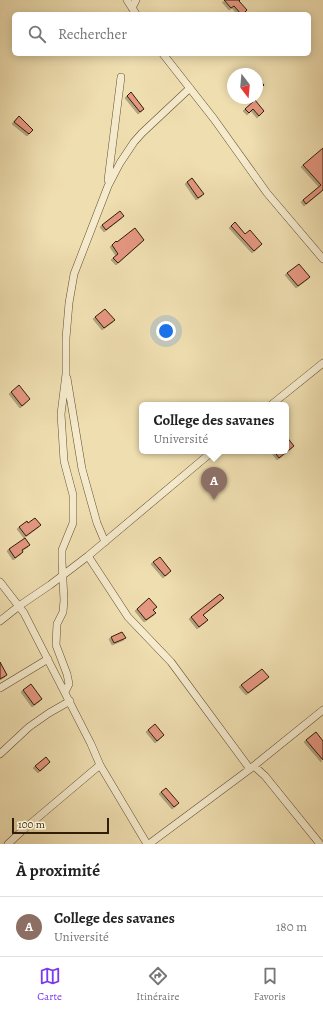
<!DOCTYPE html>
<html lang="fr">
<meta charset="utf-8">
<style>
body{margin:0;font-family:Alegreya,serif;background:#f6f6f6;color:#222}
.compass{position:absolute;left:227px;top:68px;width:36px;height:36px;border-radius:50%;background:#fff;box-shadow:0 2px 10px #0003;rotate:164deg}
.scale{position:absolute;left:12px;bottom:10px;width:97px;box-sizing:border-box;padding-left:4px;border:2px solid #301e06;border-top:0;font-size:11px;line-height:14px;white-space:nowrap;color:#301e06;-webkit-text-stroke:3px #f5eacc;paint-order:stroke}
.you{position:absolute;left:166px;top:331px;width:14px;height:14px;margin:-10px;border:3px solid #fff;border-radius:50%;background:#1a73e8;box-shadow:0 0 0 6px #1a73e833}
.badge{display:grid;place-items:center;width:26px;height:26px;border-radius:50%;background:#7c3aed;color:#fff;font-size:13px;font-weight:700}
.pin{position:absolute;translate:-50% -33px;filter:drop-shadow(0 1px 2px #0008)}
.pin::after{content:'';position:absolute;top:21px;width:14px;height:12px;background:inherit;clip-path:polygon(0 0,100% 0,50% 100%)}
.popup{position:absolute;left:139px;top:402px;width:150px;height:52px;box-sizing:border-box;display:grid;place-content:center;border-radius:6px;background:#fff;filter:drop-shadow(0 1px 3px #0005);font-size:13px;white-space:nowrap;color:#767676}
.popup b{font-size:15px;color:#222}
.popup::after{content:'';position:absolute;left:50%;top:100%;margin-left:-8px;border:8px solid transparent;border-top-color:#fff}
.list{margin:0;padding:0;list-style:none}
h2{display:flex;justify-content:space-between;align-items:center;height:52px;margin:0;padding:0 16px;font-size:17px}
h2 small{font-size:13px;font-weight:400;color:#767676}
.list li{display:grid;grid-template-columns:26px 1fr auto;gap:12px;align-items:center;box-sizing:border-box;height:60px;padding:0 16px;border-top:1px solid #e0e0e0}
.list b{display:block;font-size:15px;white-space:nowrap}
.list p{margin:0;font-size:13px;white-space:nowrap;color:#767676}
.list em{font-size:13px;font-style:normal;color:#767676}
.icon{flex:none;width:22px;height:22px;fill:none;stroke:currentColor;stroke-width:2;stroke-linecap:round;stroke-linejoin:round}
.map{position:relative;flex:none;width:323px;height:844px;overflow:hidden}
.search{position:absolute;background:#fff;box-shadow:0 2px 10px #0003;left:12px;right:12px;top:12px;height:44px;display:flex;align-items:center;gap:10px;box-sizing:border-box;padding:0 14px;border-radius:6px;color:#767676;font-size:15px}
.sheet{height:112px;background:#fff}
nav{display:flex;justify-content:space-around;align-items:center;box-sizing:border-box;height:56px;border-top:1px solid #e0e0e0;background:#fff;font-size:11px;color:#767676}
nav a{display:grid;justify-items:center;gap:2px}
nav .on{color:#7c3aed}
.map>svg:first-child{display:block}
</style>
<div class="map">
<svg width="323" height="844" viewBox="0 0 323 844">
<defs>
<filter id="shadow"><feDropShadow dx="-2" dy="2" stdDeviation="0" flood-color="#0004"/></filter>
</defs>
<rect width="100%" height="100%" fill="#efdeb0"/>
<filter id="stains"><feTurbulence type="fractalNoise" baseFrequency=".005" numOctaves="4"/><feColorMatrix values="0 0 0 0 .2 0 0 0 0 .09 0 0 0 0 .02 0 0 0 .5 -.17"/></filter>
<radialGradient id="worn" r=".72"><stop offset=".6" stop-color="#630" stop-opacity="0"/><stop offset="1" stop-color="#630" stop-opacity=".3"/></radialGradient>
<path fill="#e59781" stroke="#301e06" filter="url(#shadow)" d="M224,0H240L239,1L247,10L243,14H241L234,6L231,8Z
M257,77L264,85L257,92Z
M131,92L144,109L140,112L127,96Z
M255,100L264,111L259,116L253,109L249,113L245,109Z
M19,116L33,130L29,134L14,122Z
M323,148V190L306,204L303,200L321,185L303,165Z
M192,178L204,194L198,198L187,182Z
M120,211L124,216L106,230L102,225Z
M235,222L245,234L250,230L262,244L254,251L231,226Z
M135,228L144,240L118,263L113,258L118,254L112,245L116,241L117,242Z
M299,264L310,277L298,286L287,273Z
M105,309L115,320L104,328L95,317Z
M19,385L30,399L22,406L11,392Z
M286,436L294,446L279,458L274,451H286Z
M35,518L41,525L26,536L19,527L27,521L28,523Z
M25,538L30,545L22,550L23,552L15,558L9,549Z
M160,557L171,571L165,576L153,562Z
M220,594L224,598L203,615L208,620L199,627L191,617Z
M149,598L157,607L153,610L156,613L146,620L137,609Z
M122,632L126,638L114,643L111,637Z
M0,662L7,675L0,679Z
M262,669L269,677L248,693L241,685Z
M31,684L42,699L34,705L23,690Z
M155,724L164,735L157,741L148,730Z
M316,732L323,741V760L306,740Z
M46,757L50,762L40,771L35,766Z
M166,788L179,803L174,807L161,792Z"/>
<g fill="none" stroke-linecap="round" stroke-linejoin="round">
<g stroke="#604e30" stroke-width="8">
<path id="minor" d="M127,0L136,14
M132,8L136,0
M163,54L214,119L267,193L323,259
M108,180L121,77
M67,378L82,469L97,523L105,542
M271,405L323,363
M88,556L128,617L171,662L250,769
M0,582L24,613L91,744L100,765L147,844
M0,621L19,606L50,585L88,556L213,451
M0,688L48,659
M65,692L69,684L67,674L56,645L57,624L63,612L64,600L62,562V550L73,523V495L64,461L61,414L66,374V338L69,303L74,274L108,186L120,163L134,142L142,133L190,88
M0,754L29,727L49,713L70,701
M254,766L265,776L320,844
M8,844L23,830L100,765
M149,844L250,769L323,710"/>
</g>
<use href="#minor" stroke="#f5eacc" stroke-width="7"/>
</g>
<rect width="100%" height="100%" filter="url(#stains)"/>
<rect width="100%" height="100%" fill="url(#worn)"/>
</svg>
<svg class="compass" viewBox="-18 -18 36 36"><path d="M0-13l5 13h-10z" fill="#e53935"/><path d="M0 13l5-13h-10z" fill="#767676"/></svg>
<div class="scale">100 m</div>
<div class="you"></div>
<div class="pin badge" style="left:214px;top:500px;background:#8d6e63">A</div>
<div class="popup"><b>College des savanes</b>Université</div>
<div class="search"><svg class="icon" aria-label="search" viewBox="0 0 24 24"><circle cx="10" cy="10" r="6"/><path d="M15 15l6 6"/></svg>Rechercher</div>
</div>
<section class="sheet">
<h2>À proximité<small></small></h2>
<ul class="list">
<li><span class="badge" style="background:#8d6e63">A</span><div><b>College des savanes</b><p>Université</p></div><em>180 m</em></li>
</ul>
</section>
<nav>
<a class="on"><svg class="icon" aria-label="map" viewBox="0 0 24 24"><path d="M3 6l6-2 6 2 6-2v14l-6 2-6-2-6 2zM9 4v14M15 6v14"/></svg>Carte</a>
<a><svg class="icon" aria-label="directions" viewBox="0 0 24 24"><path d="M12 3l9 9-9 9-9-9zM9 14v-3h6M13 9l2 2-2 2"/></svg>Itinéraire</a>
<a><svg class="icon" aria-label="saved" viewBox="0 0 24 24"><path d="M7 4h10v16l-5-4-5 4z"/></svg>Favoris</a>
</nav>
